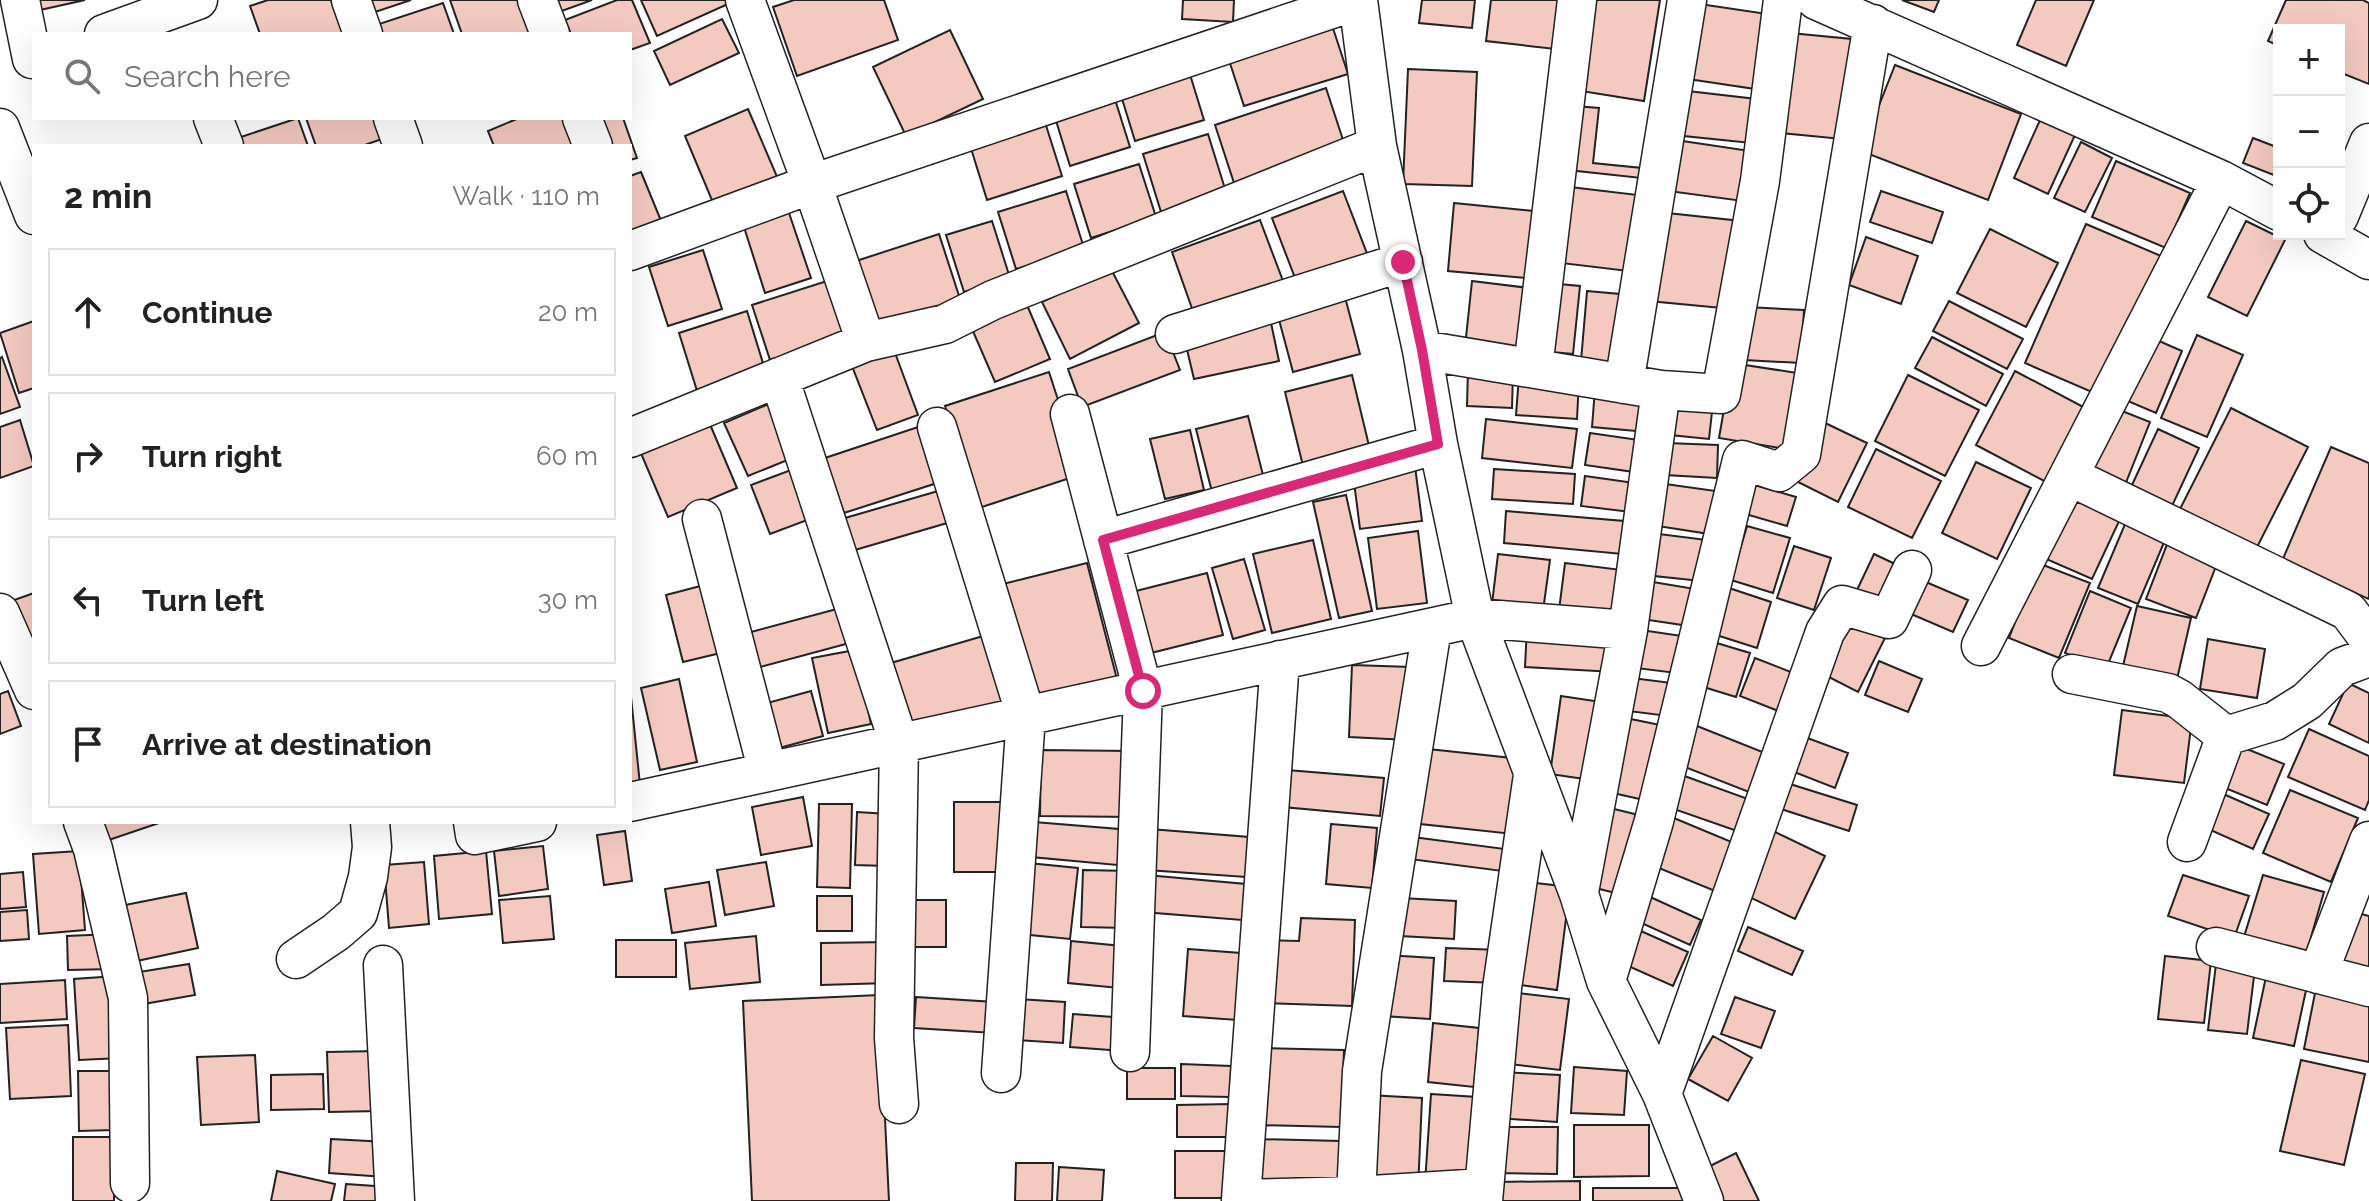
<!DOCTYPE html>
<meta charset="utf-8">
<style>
body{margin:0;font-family:Raleway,sans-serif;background:#f2f2f2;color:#222}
.controls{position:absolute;right:24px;top:24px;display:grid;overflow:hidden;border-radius:0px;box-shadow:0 8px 32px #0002}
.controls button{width:72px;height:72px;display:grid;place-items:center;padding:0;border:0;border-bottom:2px solid #e0e0e0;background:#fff;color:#222;font:40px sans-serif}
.stop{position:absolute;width:24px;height:24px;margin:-18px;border:6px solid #db2777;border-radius:50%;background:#fff}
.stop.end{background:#db2777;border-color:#fff;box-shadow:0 2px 8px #0008}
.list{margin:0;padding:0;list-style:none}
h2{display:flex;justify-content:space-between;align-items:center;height:104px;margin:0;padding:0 32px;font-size:34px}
h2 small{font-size:26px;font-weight:400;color:#767676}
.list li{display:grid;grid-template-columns:52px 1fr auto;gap:24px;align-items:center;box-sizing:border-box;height:128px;margin:0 16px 16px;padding:0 16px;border:2px solid #e0e0e0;border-radius:0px}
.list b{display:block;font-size:30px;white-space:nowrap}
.list em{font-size:26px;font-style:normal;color:#767676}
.icon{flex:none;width:44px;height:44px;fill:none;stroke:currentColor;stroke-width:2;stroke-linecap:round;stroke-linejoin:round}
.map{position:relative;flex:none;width:2369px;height:1201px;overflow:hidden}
.search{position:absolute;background:#fff;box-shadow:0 8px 32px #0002;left:32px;top:32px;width:600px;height:88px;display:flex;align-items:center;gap:20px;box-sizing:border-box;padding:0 28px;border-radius:0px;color:#767676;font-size:30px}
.panel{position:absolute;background:#fff;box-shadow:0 8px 32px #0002;left:32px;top:144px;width:600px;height:680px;border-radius:0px}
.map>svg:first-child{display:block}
</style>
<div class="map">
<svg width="2369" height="1201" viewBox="0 0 2369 1201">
<rect width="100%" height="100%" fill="#fff"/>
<path fill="#f3c9c0" stroke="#222" stroke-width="2" d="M38,0H85L40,10Z
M268,0H331L343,34H260L250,6Z
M361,0H411L366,15Z
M450,0H518L530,33L462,34Z
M555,0H592L559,12Z
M617,0H632L650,43L630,50V34H571L565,20Z
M641,0H726L728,4L657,36Z
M794,0H884L898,40L797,76L773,7Z
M1183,0H1234L1233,22L1182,19Z
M1422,0H1475L1472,28L1419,23Z
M1491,0H1570L1564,50L1486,41Z
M1596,0H1660L1644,101L1581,91Z
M1902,0H1939L1934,12Z
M2036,0H2094L2066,66L2017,45Z
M2286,0H2363L2369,3V84L2339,72V30H2279V46L2268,41Z
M443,3L454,34H383L379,24Z
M1693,3L1774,15L1762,90L1681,78Z
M1329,16L1348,74L1244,106L1225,48Z
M722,19L739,53L670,85L654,51Z
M950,30L983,99L906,136L873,67Z
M1790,33L1852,39L1842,139L1781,133Z
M1895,65L2021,114L1988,200L1861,151Z
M1188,68L1204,120L1135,141L1119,89Z
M1408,69L1477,72L1472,186L1403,184Z
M1326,88L1346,149L1235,186L1215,125Z
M1679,90L1765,100L1761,144L1674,135Z
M1113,93L1130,147L1070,166L1053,111Z
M1575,106L1599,108L1593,163L1642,168L1641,178L1568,170Z
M748,109L778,179L714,205L685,136Z
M298,118L308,146H234L232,140Z
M306,118H375L382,139L362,146H316Z
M519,118H569L581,146H494L488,131Z
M594,118H623L637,158L630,160V146H603Z
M1044,119L1062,176L987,200L969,142Z
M2040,120L2075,135L2048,194L2014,178Z
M1208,134L1226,192L1161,212L1143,154Z
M2253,138L2279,148V177L2243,163Z
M1669,139L1757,152L1750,202L1661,190Z
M2081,142L2112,158L2085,212L2054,198Z
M2116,161L2190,193L2166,248L2092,217Z
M1139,164L1156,217L1091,238L1074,184Z
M641,172L664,228L635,241L630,229V176Z
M1570,187L1638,195L1628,271L1561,263Z
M1066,191L1084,248L1016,269L998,212Z
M1343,191L1368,256L1297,283L1272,218Z
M1881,191L1943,212L1932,243L1870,222Z
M1454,203L1533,211L1526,278L1448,271Z
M788,210L811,278L765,293L743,224Z
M1658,212L1741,221L1732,309L1649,301Z
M1260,220L1283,281L1194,314L1172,252Z
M992,221L1010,278L964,292L946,235Z
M2246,221L2285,240L2247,316L2208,297Z
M2086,224L2168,259L2108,399L2025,363Z
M1990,229L2058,263L2026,327L1957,293Z
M939,234L962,305L875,333L853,262Z
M1866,237L1918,256L1901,304L1849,285Z
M703,250L722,309L668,326L649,267Z
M1111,269L1139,323L1070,359L1042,302Z
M827,281L845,340L771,363L752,305Z
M1472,281L1529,288L1522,353L1465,347Z
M1548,283L1580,286L1573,354L1541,351Z
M1587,291L1620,294L1614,363L1581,361Z
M1345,297L1360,354L1293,372L1278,316Z
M1949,301L2023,339L2007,369L1933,331Z
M1027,305L1050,359L995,382L972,329Z
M1747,307L1804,310L1801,363L1744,360Z
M747,311L766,373L698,394L679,333Z
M1270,318L1279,361L1194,379L1184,337Z
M34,321V388L19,393L0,333Z
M1165,332L1180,370L1082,407L1068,369Z
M2197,335L2243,355L2207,437L2161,418Z
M1932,337L2003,374L1986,406L1915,368Z
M2150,337L2182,351L2156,413L2123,399Z
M894,350L918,415L877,430L852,366Z
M2,357L20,407L0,414V358Z
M1732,363L1810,375L1798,451L1719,438Z
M1468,370L1513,372L1512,408L1467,406Z
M2015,371L2089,410L2050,484L1976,445Z
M1049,372L1082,474L979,508L945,406Z
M1352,375L1371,454L1304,470L1285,392Z
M1908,375L1979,410L1945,476L1875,441Z
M1519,376L1579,380L1577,419L1516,415Z
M1595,389L1650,395L1647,432L1592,427Z
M1674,399L1713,403L1709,439L1670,435Z
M771,403L795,457L748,476L724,423Z
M2231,408L2308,447L2253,555L2176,517Z
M2117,409L2150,422L2125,485L2091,471Z
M1248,416L1264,479L1212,492L1196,429Z
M1486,419L1577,429L1572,468L1482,458Z
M20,420L34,466L0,478V427Z
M1821,421L1867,443L1838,502L1792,479Z
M709,422L737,488L668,517L640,451Z
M918,427L937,483L844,513L825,458Z
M2158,429L2199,448L2172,506L2131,487Z
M1190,430L1204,490L1165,499L1150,439Z
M1590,433L1639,440L1634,472L1585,465Z
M1666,443L1718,445L1717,478L1665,475Z
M2331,447L2369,463V599L2282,561Z
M1876,449L1941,481L1912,538L1848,507Z
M1976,462L2031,488L1997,559L1942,533Z
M1415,466L1422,521L1360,529L1353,474Z
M799,467L818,516L770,534L751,485Z
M1494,469L1575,474L1573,504L1492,499Z
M1585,476L1642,484L1639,513L1581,506Z
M1658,483L1723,492L1716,535L1651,525Z
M1751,484L1796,497L1787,526L1742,513Z
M945,489L954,521L855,550L845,518Z
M1346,495L1372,611L1339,618L1313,502Z
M2073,495L2121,517L2092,579L2044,558Z
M1506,511L1636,522L1633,555L1504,543Z
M2128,517L2168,533L2138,604L2098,588Z
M1747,526L1790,538L1773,593L1731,580Z
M1418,531L1427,603L1377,609L1368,538Z
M1651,533L1715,541L1710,582L1645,575Z
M2171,534L2221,553L2196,618L2146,599Z
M1313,540L1331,619L1272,633L1253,554Z
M1794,546L1831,558L1814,610L1777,598Z
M1498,554L1550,560L1543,611L1492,604Z
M1874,554L1910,571L1893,606L1857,590Z
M1244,559L1265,630L1233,639L1212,568Z
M1087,563L1119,687L1031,710L999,585Z
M1565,563L1630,571L1623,626L1558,618Z
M2038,563L2090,583L2059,658L2009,638Z
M1207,573L1223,635L1147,654L1132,592Z
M1912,576L1968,600L1953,632L1897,608Z
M1641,580L1701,590L1696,627L1635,618Z
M712,583L729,651L683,662L666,595Z
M1723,586L1771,602L1757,648L1707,632Z
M2090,591L2131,608L2106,669L2065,653Z
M34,593V660L14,600Z
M848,606L857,641L760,667L751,632Z
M2137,606L2191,618L2177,679L2123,666Z
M1848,613L1888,632L1858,692L1819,672Z
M1527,627L1616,632L1614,672L1525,667Z
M1634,629L1689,637L1684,674L1628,667Z
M990,634L1012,710L906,741L884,665Z
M2208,639L2265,649L2257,698L2200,689Z
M1710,641L1750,653L1736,697L1697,685Z
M855,650L871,724L828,733L812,658Z
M1755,658L1796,674L1781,712L1740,696Z
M1879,661L1922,679L1908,712L1865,695Z
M1352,665L1411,667L1408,740L1349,737Z
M1624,677L1680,684L1676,717L1620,710Z
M679,679L697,762L660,770L641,688Z
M2348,683L2369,693V743L2329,724Z
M630,687L640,785L630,786Z
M8,691L21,726L0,734V694Z
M811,691L823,736L772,750L760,705Z
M1561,696L1608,703L1598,781L1550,774Z
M2122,710L2192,719L2184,783L2114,775Z
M1621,717L1670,727L1653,802L1604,791Z
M1687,722L1765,753L1749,792L1672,762Z
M2309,729L2369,756V800L2365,810L2288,777Z
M1802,736L1848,753L1835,788L1789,770Z
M2237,745L2284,764L2267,805L2220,786Z
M1419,748L1521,759L1513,834L1411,823Z
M1041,750L1132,751V817L1040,816Z
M1287,770L1384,778L1380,816L1283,807Z
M1679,774L1748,799L1737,831L1668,807Z
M1790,784L1857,805L1849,831L1781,809Z
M2212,789L2269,814L2253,849L2197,824Z
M2290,790L2358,818L2331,882L2263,853Z
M803,797L812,846L761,855L752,807Z
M954,802H1005L1004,872H954Z
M819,804H852L850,888L817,887Z
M1606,807L1647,817L1628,896L1587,886Z
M857,812L888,814L886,866L855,865Z
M1669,816L1734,843L1715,891L1649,864Z
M89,822H159V823L97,844Z
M1034,822L1131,830L1128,866L1031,857Z
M1331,824L1377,828L1372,888L1326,884Z
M1767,828L1825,856L1795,919L1737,891Z
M1150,829L1249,837L1246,877L1147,870Z
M625,831L632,881L604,885L597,835Z
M1405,836L1505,849L1502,871L1402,858Z
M543,846L548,889L499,896L494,851Z
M79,851L85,930L39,934L33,854Z
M486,851L492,914L439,919L434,856Z
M424,862L429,924L389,928L384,865Z
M766,862L774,906L725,915L717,870Z
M1028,863L1078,868L1070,939L1020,934Z
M1083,870L1130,871L1128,928L1081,927Z
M23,872L26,907L0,909V874Z
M1146,875L1246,884L1242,920L1143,912Z
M2183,875L2249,896L2234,938L2168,916Z
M2263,875L2324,892L2305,958L2243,940Z
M709,882L716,926L672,933L665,889Z
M1527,882L1570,887L1557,990L1514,984Z
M186,893L198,948L132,962L120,906Z
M550,896L554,939L503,943L499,900Z
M817,896H852V931H817Z
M1648,896L1701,920L1690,945L1637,921Z
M1401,898L1456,901L1454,939L1400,936Z
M915,900H946V947H915Z
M27,910L29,939L0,941V912Z
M2350,911L2369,916V976L2336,967Z
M1301,918L1355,920L1352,1006L1261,1003L1264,940L1299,941Z
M1632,927L1688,952L1673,986L1617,961Z
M1748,927L1803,951L1792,975L1738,951Z
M112,934L114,969L68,970L67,936Z
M756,936L760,982L690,989L685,943Z
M616,940H676V977H616Z
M1071,941L1122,946L1119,988L1068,983Z
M888,942L889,983L821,985V943Z
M1446,948L1500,950L1498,983L1444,981Z
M1188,949L1241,953L1237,1020L1183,1016Z
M1386,955L1434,958L1430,1019L1382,1016Z
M2165,956L2211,961L2204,1023L2158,1019Z
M189,964L195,995L138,1005L133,973Z
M2216,964L2255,968L2247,1034L2208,1030Z
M2267,972L2308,981L2294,1046L2253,1038Z
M116,976L121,1058L79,1060L74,979Z
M65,980L67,1019L0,1023V984Z
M2316,988L2369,999V1062L2304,1049Z
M1510,992L1569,999L1560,1070L1502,1063Z
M879,995L889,1201H752L743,1001Z
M916,997L995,1002L994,1033L914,1028Z
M1735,997L1775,1011L1761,1048L1721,1034Z
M1018,999L1065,1002L1063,1043L1016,1040Z
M1073,1014L1126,1018L1123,1051L1070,1047Z
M1433,1023L1479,1028L1474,1087L1428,1082Z
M68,1025L71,1096L10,1099L6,1028Z
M1713,1036L1752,1058L1728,1101L1688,1079Z
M1259,1048L1344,1050L1341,1127L1256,1125Z
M378,1051L379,1111L329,1112L327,1052Z
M255,1055L259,1122L201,1125L197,1057Z
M2301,1060L2365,1074L2344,1165L2280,1151Z
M1181,1064L1231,1066L1230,1097L1181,1096Z
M1574,1067L1627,1071L1624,1115L1571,1113Z
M1127,1068H1175V1099H1127Z
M78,1071H114V1130L79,1131Z
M1498,1072L1560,1075L1557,1122L1496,1118Z
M323,1074L324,1109L271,1110V1075Z
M1431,1094L1477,1097L1471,1186L1425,1183Z
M1368,1095L1422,1098L1418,1190L1364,1187Z
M1231,1104V1137H1177V1105Z
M1574,1125H1649V1176L1574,1177Z
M1494,1127H1558L1557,1174L1494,1173Z
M73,1137H114V1201H73Z
M331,1139L387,1142L385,1177L329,1173Z
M1255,1139L1341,1141L1340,1193L1254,1191Z
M1175,1151H1226L1225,1198H1175Z
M1736,1153L1759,1201H1722L1706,1168Z
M1016,1163H1053L1052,1201H1015Z
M1059,1167L1104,1170L1102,1201H1057Z
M277,1171L335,1184L331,1201H271Z
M1580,1181V1201H1493V1182Z
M346,1184L389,1187L388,1201H344Z
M1593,1188H1686V1201H1593Z"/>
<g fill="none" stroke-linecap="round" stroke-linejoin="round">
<g stroke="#222" stroke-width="41">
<path id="street" d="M20,0L32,59
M351,0L363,34
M537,0L550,34
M745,0L812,184L866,342
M1358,0L1377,146L1422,350L1438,444L1475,618L1579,894L1606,981L1662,1094L1704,1201
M1816,0L2221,180L2279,211
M104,34L198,0
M213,118L224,146
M393,118L403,146
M582,118L593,146
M0,128L34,215
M2339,216L2369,143
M2323,234L2369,260
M630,251L812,184L1358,0
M1175,334L1403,262
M1422,350L1661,390L1721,394L1760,181L1783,0
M1533,368L1577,0
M779,377L899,743L894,1038L899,1104
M1624,384L1687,0
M1070,414L1143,691L1130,1052
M937,427L1026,716L1001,1073
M630,438L866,342L945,324L993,300L1377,146
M2069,476L2348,611L2369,639
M702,519L768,772
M1103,540L1438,444
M0,613L34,690
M1981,646L2221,180
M1280,660L1241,1199L1356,1196L1483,1188
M2072,674L2168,693L2179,699L2226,736
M2226,736L2275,721L2307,701L2342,667L2369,657
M630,802L1475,618L1628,630
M83,822L93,849L128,998L130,1183
M473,822L475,835L537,822
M2187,842L2226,736
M1579,892L1628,630L1661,390
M2216,947L2369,987
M296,959L336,932L358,913L368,877L372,847L370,822
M383,965L395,1201
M2318,974L2369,841
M1606,981L1654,821L1742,460L1779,472L1801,454L1873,24
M1662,1094L1825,632L1842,605L1889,619L1912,570
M1356,1196L1362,1071L1432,628
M1483,1201L1502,988L1533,775"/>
</g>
<use href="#street" stroke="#fff" stroke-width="38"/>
</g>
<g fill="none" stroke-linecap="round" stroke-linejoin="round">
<path stroke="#db2777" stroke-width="10" d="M1143,691L1103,540L1438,444L1422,350L1403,262"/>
</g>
</svg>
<div class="controls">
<button>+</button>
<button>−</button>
<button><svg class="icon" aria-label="locate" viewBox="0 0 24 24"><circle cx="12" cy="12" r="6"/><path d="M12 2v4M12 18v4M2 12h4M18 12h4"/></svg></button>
</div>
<div class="stop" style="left:1143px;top:691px"></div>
<div class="stop end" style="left:1403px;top:262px"></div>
<div class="search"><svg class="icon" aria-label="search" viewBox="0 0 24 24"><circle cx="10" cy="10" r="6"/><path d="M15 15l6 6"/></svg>Search here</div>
<section class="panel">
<h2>2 min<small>Walk · 110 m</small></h2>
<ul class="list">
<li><svg class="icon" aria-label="ahead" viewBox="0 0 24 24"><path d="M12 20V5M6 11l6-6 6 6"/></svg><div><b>Continue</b></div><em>20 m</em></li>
<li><svg class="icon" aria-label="right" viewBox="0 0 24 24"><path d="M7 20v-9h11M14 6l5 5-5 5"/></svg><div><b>Turn right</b></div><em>60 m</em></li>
<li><svg class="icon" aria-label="left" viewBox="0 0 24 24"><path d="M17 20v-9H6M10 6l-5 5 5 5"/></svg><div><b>Turn left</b></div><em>30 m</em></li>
<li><svg class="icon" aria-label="arrive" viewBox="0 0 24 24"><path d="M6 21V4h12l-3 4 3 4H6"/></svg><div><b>Arrive at destination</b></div></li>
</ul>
</section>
</div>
